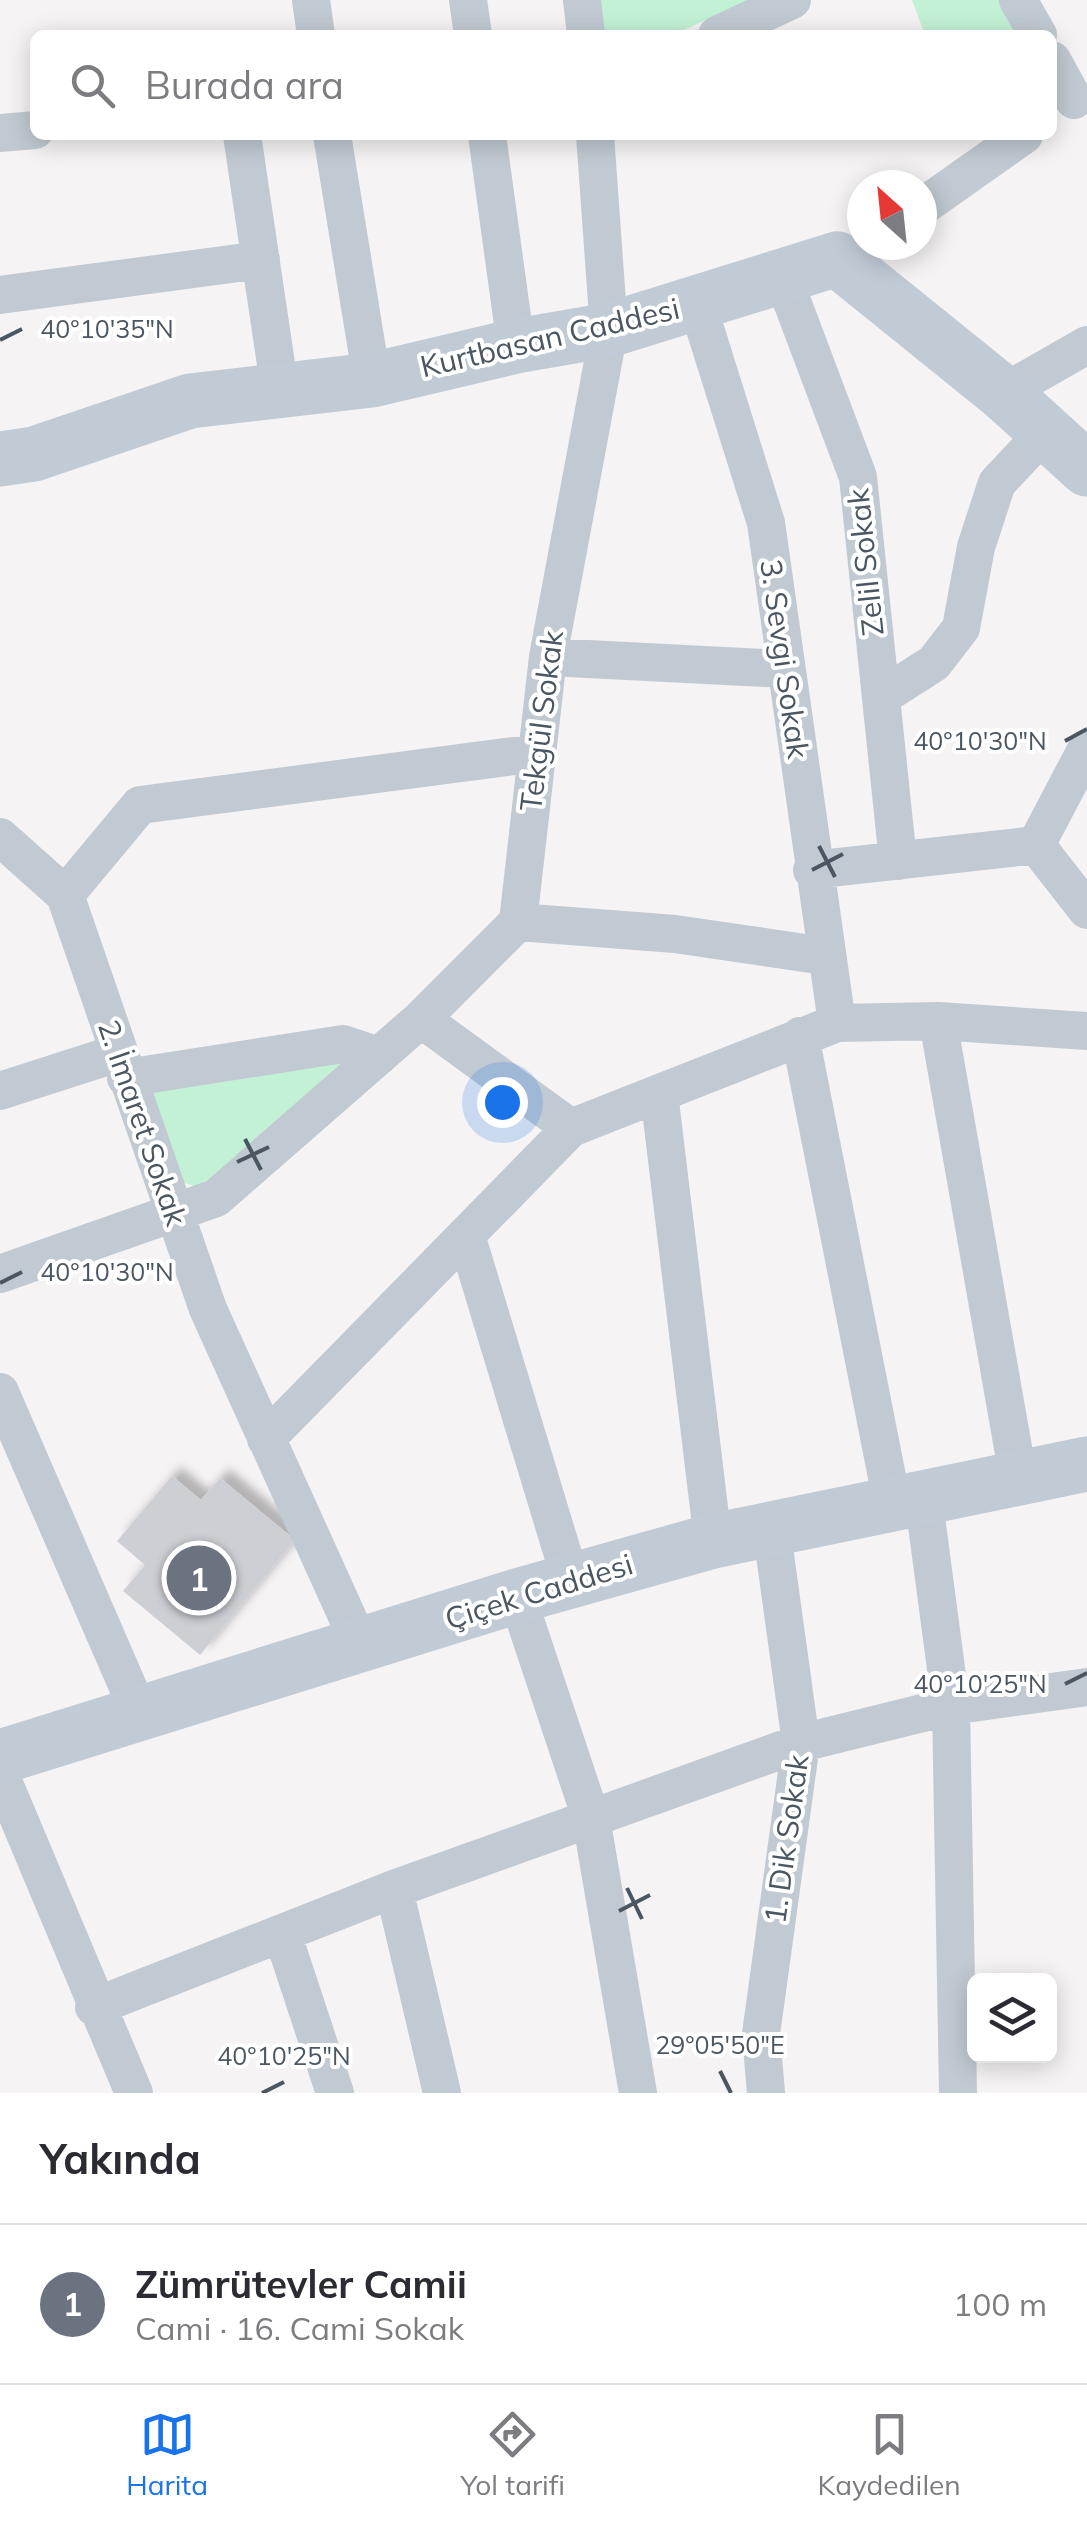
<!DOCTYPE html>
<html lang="tr">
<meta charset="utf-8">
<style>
body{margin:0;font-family:Mulish,sans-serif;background:#f7f7f7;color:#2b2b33}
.controls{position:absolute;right:30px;bottom:30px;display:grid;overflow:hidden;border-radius:15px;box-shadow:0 5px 25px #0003}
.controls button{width:90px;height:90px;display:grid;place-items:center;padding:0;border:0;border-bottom:2px solid #e1e1e2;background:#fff;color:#2b2b33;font:50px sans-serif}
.compass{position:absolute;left:847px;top:170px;width:90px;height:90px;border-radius:50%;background:#fff;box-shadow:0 5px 25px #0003;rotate:333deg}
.you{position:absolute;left:502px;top:1102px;width:35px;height:35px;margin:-25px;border:8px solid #fff;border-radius:50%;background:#1a73e8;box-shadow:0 0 0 15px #1a73e833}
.badge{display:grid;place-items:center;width:65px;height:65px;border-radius:50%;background:#1a73e8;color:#fff;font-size:32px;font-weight:700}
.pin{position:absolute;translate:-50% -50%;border:5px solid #fff;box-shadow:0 2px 10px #0006}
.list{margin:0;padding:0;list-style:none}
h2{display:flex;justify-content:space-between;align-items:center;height:130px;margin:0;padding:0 40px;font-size:42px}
h2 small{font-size:32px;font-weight:400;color:#7c7c81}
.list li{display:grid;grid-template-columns:65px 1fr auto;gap:30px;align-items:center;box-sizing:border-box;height:160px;padding:0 40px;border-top:2px solid #e1e1e2}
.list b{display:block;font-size:38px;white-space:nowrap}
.list p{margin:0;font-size:32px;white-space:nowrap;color:#7c7c81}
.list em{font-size:32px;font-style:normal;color:#7c7c81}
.icon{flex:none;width:55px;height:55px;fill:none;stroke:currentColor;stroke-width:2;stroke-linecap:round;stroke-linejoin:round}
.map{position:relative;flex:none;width:1087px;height:2093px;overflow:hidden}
.search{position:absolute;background:#fff;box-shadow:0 5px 25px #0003;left:30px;right:30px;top:30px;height:110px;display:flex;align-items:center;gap:25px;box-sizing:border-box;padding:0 35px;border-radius:15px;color:#7c7c81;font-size:38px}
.sheet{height:290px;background:#fff}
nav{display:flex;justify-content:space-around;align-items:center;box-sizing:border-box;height:140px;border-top:2px solid #e1e1e2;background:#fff;font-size:28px;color:#7c7c81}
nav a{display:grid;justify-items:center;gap:5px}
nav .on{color:#1a73e8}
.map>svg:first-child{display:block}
</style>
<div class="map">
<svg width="1087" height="2093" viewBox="0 0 1087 2093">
<defs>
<filter id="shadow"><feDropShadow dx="9" dy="-9" stdDeviation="5" flood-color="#0004"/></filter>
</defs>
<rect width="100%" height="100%" fill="#f5f3f3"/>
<path fill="#c3f1d5" d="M600,0H749L673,35H602Z
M912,0H1000L1019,35H925Z
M345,1060L204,1189L179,1181L152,1090Z"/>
<path fill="#cdcfd5" filter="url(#shadow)" d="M172,1476L201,1500L220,1478L295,1540L200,1655L123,1591L145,1565L117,1541Z"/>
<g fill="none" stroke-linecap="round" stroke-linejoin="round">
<path stroke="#c1cad2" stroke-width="38" d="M311,0L316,35
M468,0L473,35
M582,0L586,35
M1018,0L1038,35
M717,35L792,0
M1052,60L1074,100
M0,133L35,130
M242,135L280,391
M332,135L372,380
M487,135L516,346
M922,207L1024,135
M782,275L858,477L898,861
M0,295L261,260
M697,303L766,523L837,1023
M1003,393L1087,345
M548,657L785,669
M881,697L934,663L961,628L976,547L997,483L1045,432
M0,837L65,895L208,1309L361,1647
M1036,845L1087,748
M812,870L1036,845L1087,910
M65,895L140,805L537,753
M518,922L675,934L825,956
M421,1019L571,1128
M938,1021L1018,1476
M800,1036L892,1502
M126,1078L343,1044L379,1056
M0,1091L118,1053
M659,1093L713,1541
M466,1235L571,1581
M0,1274L216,1198L421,1019L518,922L548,657L609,330L595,135
M0,1392L141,1717
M266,1439L571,1128L837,1023L938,1021L1087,1031
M923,1495L951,1706L958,2093
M517,1596L591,1818L638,2093
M0,1774L134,2093
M394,1889L442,2093
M282,1933L335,2093
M94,2007L394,1889L801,1743L951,1706L1087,1687
M766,2093L761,2034L801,1743L771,1526"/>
<path stroke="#c1cbd6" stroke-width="55" d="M0,459L34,454L190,401L372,380L516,346L609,330L837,259L1003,393L1087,469
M0,1757L517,1596L713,1541L1087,1464"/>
</g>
<path fill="none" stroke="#4a5661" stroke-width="4" d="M0,340L22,329M1065,741L1087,729M819,846L835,877M812,870L843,854M245,1139L261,1170M237,1162L269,1147M0,1283L22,1272M1065,1684L1087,1673M627,1888L642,1919M619,1911L650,1895M720,2071L731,2093M262,2093L284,2082"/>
<g text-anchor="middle" stroke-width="8" stroke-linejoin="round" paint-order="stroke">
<g font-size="30" fill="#4a5661" stroke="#fff">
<text transform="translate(550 338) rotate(-13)" y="10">Kurtbasan Caddesi</text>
<text transform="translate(866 562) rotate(-96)" y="10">Zelil Sokak</text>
<text transform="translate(784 659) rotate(82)" y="10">3. Sevgi Sokak</text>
<text transform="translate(542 721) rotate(-83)" y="10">Tekgül Sokak</text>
<text transform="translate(142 1123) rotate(71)" y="10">2. İmaret Sokak</text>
<text transform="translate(539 1592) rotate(-17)" y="10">Çiçek Caddesi</text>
<text transform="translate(787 1839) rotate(-82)" y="10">1. Dik Sokak</text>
</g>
</g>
<g font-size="25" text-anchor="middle" fill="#4a5661" stroke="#fff" stroke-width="8" stroke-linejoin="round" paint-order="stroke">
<text x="107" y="338">40°10'35"N</text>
<text x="980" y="750">40°10'30"N</text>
<text x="107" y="1281">40°10'30"N</text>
<text x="980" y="1693">40°10'25"N</text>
<text x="720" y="2054">29°05'50"E</text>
<text x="284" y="2065">40°10'25"N</text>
</g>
</svg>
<div class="controls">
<button><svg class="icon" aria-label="layers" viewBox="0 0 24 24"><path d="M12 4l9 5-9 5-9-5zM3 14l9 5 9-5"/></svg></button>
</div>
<svg class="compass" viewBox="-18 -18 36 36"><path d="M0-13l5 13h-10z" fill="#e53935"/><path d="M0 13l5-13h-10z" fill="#7c7c81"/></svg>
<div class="you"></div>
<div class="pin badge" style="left:199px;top:1578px;background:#6b7280">1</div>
<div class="search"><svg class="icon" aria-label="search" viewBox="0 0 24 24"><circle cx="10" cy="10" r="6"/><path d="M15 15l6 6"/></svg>Burada ara</div>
</div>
<section class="sheet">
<h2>Yakında<small></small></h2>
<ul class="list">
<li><span class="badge" style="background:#6b7280">1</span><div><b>Zümrütevler Camii</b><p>Cami · 16. Cami Sokak</p></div><em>100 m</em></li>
</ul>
</section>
<nav>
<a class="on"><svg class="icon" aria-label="map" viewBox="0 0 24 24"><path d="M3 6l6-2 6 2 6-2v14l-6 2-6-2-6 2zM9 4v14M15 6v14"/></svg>Harita</a>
<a><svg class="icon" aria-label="directions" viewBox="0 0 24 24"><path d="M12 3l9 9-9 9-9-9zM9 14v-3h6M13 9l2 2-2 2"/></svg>Yol tarifi</a>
<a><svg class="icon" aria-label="saved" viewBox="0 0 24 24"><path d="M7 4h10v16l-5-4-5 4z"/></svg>Kaydedilen</a>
</nav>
